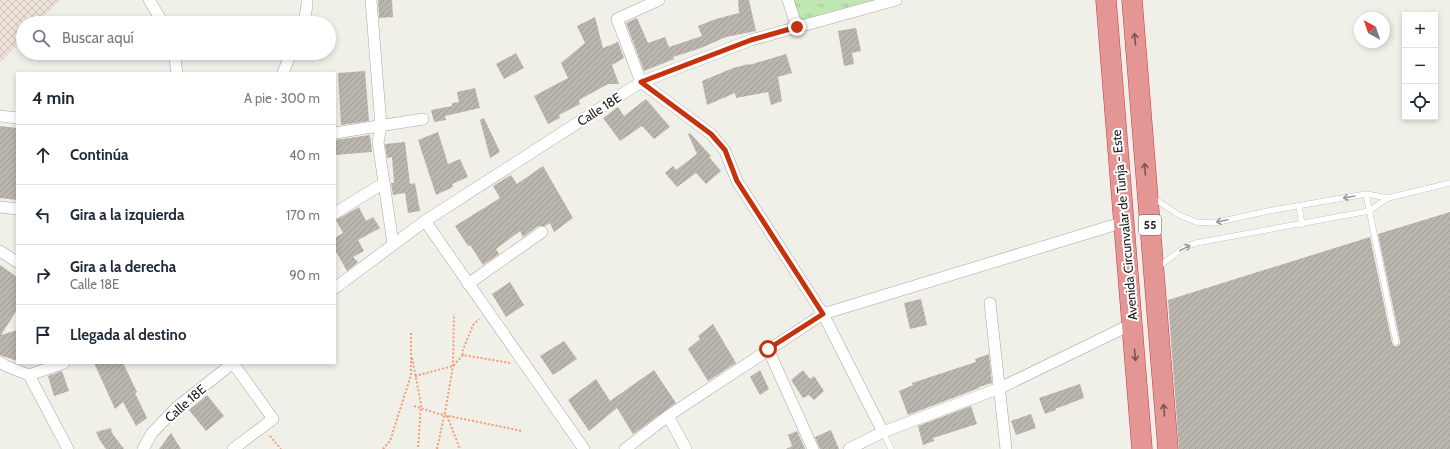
<!DOCTYPE html>
<html lang="es">
<meta charset="utf-8">
<style>
body{margin:0;font-family:Cabin,sans-serif;background:#f2f2f3;color:#1f2937}
.controls{position:absolute;right:12px;top:12px;display:grid;overflow:hidden;border-radius:0px;box-shadow:0 2px 6px #0003}
.controls button{width:36px;height:36px;display:grid;place-items:center;padding:0;border:0;border-bottom:1px solid #e0e1e3;background:#fff;color:#1f2937;font:20px sans-serif}
.compass{position:absolute;left:1354px;top:12px;width:36px;height:36px;border-radius:50%;background:#fff;box-shadow:0 2px 6px #0003;rotate:320deg}
.stop{position:absolute;width:12px;height:12px;margin:-9px;border:3px solid #c6320b;border-radius:50%;background:#fff}
.stop.end{background:#c6320b;border-color:#fff;box-shadow:0 1px 4px #0008}
.list{margin:0;padding:0;list-style:none}
h2{display:flex;justify-content:space-between;align-items:center;height:52px;margin:0;padding:0 16px;font-size:17px}
h2 small{font-size:13px;font-weight:400;color:#747a83}
.list li{display:grid;grid-template-columns:26px 1fr auto;gap:12px;align-items:center;box-sizing:border-box;height:60px;padding:0 16px;border-top:1px solid #e0e1e3}
.list b{display:block;font-size:15px;white-space:nowrap}
.list p{margin:0;font-size:13px;white-space:nowrap;color:#747a83}
.list em{font-size:13px;font-style:normal;color:#747a83}
.icon{flex:none;width:22px;height:22px;fill:none;stroke:currentColor;stroke-width:2;stroke-linecap:round;stroke-linejoin:round}
.map{position:relative;flex:none;width:1450px;height:449px;overflow:hidden}
.search{position:absolute;background:#fff;box-shadow:0 2px 6px #0003;left:16px;top:16px;width:320px;height:44px;display:flex;align-items:center;gap:10px;box-sizing:border-box;padding:0 14px;border-radius:22px;color:#747a83;font-size:15px}
.panel{position:absolute;background:#fff;box-shadow:0 2px 6px #0003;left:16px;top:72px;width:320px;height:292px;border-radius:0px}
.map>svg:first-child{display:block}
</style>
<div class="map">
<svg width="1450" height="449" viewBox="0 0 1450 449">
<defs>
<pattern id="military-cross-hatch" width="8" height="8" patternUnits="userSpaceOnUse"><rect width="8" height="8" fill="#ede2d8"/><path d="M0 0l8 8M0 8l8-8" fill="none" stroke="#cbc2b9"/></pattern>
<pattern id="grass-tufts" width="24" height="20" patternUnits="userSpaceOnUse"><rect width="24" height="20" fill="#c0e7b1"/><path d="M3 7l-1-3M5 7V3M7 7l1-3M15 17l-1-3M17 17v-4M19 17l1-3" fill="none" stroke="#a5c698"/></pattern>
<pattern id="building-hatch" width="6" height="6" patternUnits="userSpaceOnUse"><rect width="6" height="6" fill="#bab6ad"/><path d="M-1 1l2-2M0 6l6-6M5 7l2-2" fill="none" stroke="#a09c95"/></pattern>
</defs>
<rect width="100%" height="100%" fill="#f0efe8"/>
<path fill="url(#military-cross-hatch)" d="M0,0H60L38,23H23V39L0,63Z"/>
<path fill="url(#grass-tufts)" d="M794,0H883L801,21Z"/>
<path fill="url(#building-hatch)" d="M378,0H392L393,17L379,18Z
M738,0H749L756,31L726,37L701,48L673,57L674,59L644,71L626,23L637,18L648,43L665,37L669,47L702,36L698,26L716,19L739,13Z
M595,17L603,48L618,42L624,58L612,65L619,84H608L579,100L580,104L559,115L560,118L548,124L534,96L568,78L561,63L585,43L577,26Z
M856,28L861,51L852,53L854,64L844,66L838,31Z
M516,53L524,68L504,79L496,64Z
M786,54L792,73L778,77L782,101L771,105L768,92L736,98L735,93L707,105L702,81L733,68L749,64V65Z
M365,71L369,121L341,125L338,73Z
M475,88L480,108L445,116L446,120L434,122L431,110L452,106V103L459,102L457,92Z
M646,99L670,127L654,139L642,126L620,141L603,118L618,107L624,116Z
M484,118L500,152L490,158L480,120Z
M0,126L17,128V200L0,198Z
M438,132L448,164L460,159L468,177L452,184L453,187L436,195L418,140Z
M690,133L711,156L709,157L721,171L706,184L696,173L677,187L665,173L673,166L676,170L697,154L688,134Z
M370,135L372,152L335,155V140Z
M405,142L410,184L415,183L420,211L408,213L405,193L393,195L391,183H394L392,157L387,158L385,144Z
M543,166L573,218L554,232L550,223L545,226H538L523,237L520,231L496,249L499,254L483,265L470,245L468,246L455,226L500,198L493,186L511,175L517,184Z
M359,207L366,221L373,217L380,228L358,240L364,251L353,257L358,262L347,271L335,250V238L343,233L336,220Z
M1450,212V449H1179L1168,300L1370,237L1392,343L1394,346H1397L1400,344V341L1378,234Z
M0,265L17,277V310L1,335L17,330V361L0,355Z
M510,282L524,305L506,317L492,294Z
M921,299L927,325L910,329L904,303Z
M713,324L736,363L708,381L688,349L700,339L698,336Z
M564,341L577,359L553,375L540,356Z
M989,354L992,383L979,387V388L908,415L899,391L913,385L912,383L976,362L975,359Z
M94,363H123L137,392L135,393L147,418L136,426L123,402L115,409Z
M654,370L676,403L633,434L617,408L589,431L568,400L596,379L610,401Z
M760,370L769,389L760,395L750,377Z
M803,370L810,379L814,376L824,391L814,400L809,395L803,398L791,380Z
M62,371L69,391L54,396L48,376Z
M1080,384L1084,398L1055,409L1056,410L1045,414L1039,398Z
M207,395L224,416L206,431L189,410Z
M971,406L977,424L933,438L934,441L923,445L918,426Z
M1031,414L1036,428L1016,435L1011,421Z
M111,428L112,433L124,449H106L99,439L96,432Z
M831,430L839,449H820L815,437Z
M797,431L805,449H786L792,446L788,435Z
M171,433L181,449H159Z"/>
<g fill="none" stroke-linecap="round" stroke-linejoin="round">
<g stroke="#a7a7a7" stroke-width="6">
<path id="lane" d="M1366,194L1396,342
M1153,198L1179,215L1196,222L1214,223L1268,211L1366,194L1388,198
M1299,206L1302,225
M1158,267L1185,247L1196,243L1369,211L1388,198L1450,183
M883,432L891,449"/>
</g>
<g stroke="#a7a7a7" stroke-width="12">
<path id="street" d="M149,0L163,23
M371,0L381,126L378,142L393,244
M659,0L617,19L641,82L711,134L725,151L737,181L823,314L883,432
M788,0L797,27
M304,23L307,5V0
M174,53L177,73
M283,73L291,53
M0,116L17,118
M335,133L423,119
M0,207L17,209
M335,213L384,183
M425,221L584,449
M0,251L17,262
M468,284L542,232
M335,288L425,221L641,82L751,40L896,0
M990,303L1006,449
M768,349L813,449
M0,362L6,366L29,375L68,449
M233,363L273,419L233,449
M29,375L64,363
M668,416L686,449
M143,449L152,433L177,407L233,363
M625,449L668,416L823,314L1124,222
M849,449L883,432L1000,388L1132,324"/>
</g>
<g stroke="#d23146" stroke-width="21">
<path id="highway" d="M1106,0L1142,449
M1132,0L1168,449"/>
</g>
<path stroke="#f39d76" stroke-width="2" stroke-dasharray="2 2" stroke-linecap="butt" d="M463,355L462,352L473,325L479,319
M412,358L421,404L418,449
M415,376L453,366L463,355L510,363
M414,406L439,414L522,431
M447,416L460,449
M270,436L281,449
M383,449L390,441L411,375V331
M437,449L446,407L453,366L454,314"/>
<use href="#lane" stroke="#fff" stroke-width="5.5"/>
<use href="#street" stroke="#fff" stroke-width="11"/>
<use href="#highway" stroke="#e39694" stroke-width="20"/>
</g>
<defs><path id="oneway-shaft" d="M-6 0H5M1.5-3L5.5 0L1.5 3" fill="none" stroke-width="1.6" stroke-linecap="round" stroke-linejoin="round"/></defs>
<g stroke="#785554">
<use href="#oneway-shaft" transform="translate(1135 39) rotate(-95)"/>
<use href="#oneway-shaft" transform="translate(1145 169) rotate(-94)"/>
<use href="#oneway-shaft" transform="translate(1135 355) rotate(85)"/>
<use href="#oneway-shaft" transform="translate(1164 410) rotate(-95)"/>
</g>
<g stroke="#9b9b9b">
<use href="#oneway-shaft" transform="translate(1349 197) rotate(170)"/>
<use href="#oneway-shaft" transform="translate(1222 221) rotate(168)"/>
<use href="#oneway-shaft" transform="translate(1185 248) rotate(-27)"/>
</g>
<g fill="none" stroke-linecap="round" stroke-linejoin="round">
<path stroke="#c6320b" stroke-width="5" d="M768,349L823,314L737,181L725,150L711,134L641,82L751,40L797,27"/>
</g>
<g text-anchor="middle" stroke-width="4" stroke-linejoin="round" paint-order="stroke">
<rect fill="#fff" stroke="#636363" stroke-width="1" x="1139" y="215" width="22" height="20" rx="3"/>
<g font-size="12" font-weight="bold" fill="#202020">
<text x="1150" y="229">55</text>
</g>
<g font-size="13" fill="#202020" stroke="#fff">
<text transform="translate(599 109) rotate(-33)" y="5">Calle 18E</text>
<text transform="translate(1124 225) rotate(-95)" y="5">Avenida Circunvalar de Tunja - Este</text>
<text transform="translate(185 403) rotate(-41)" y="5">Calle 18E</text>
</g>
</g>
</svg>
<div class="controls">
<button>+</button>
<button>−</button>
<button><svg class="icon" aria-label="locate" viewBox="0 0 24 24"><circle cx="12" cy="12" r="6"/><path d="M12 2v4M12 18v4M2 12h4M18 12h4"/></svg></button>
</div>
<svg class="compass" viewBox="-18 -18 36 36"><path d="M0-13l5 13h-10z" fill="#e53935"/><path d="M0 13l5-13h-10z" fill="#747a83"/></svg>
<div class="stop" style="left:768px;top:349px"></div>
<div class="stop end" style="left:797px;top:27px"></div>
<div class="search"><svg class="icon" aria-label="search" viewBox="0 0 24 24"><circle cx="10" cy="10" r="6"/><path d="M15 15l6 6"/></svg>Buscar aquí</div>
<section class="panel">
<h2>4 min<small>A pie · 300 m</small></h2>
<ul class="list">
<li><svg class="icon" aria-label="ahead" viewBox="0 0 24 24"><path d="M12 20V5M6 11l6-6 6 6"/></svg><div><b>Continúa</b></div><em>40 m</em></li>
<li><svg class="icon" aria-label="left" viewBox="0 0 24 24"><path d="M17 20v-9H6M10 6l-5 5 5 5"/></svg><div><b>Gira a la izquierda</b></div><em>170 m</em></li>
<li><svg class="icon" aria-label="right" viewBox="0 0 24 24"><path d="M7 20v-9h11M14 6l5 5-5 5"/></svg><div><b>Gira a la derecha</b><p>Calle 18E</p></div><em>90 m</em></li>
<li><svg class="icon" aria-label="arrive" viewBox="0 0 24 24"><path d="M6 21V4h12l-3 4 3 4H6"/></svg><div><b>Llegada al destino</b></div></li>
</ul>
</section>
</div>
